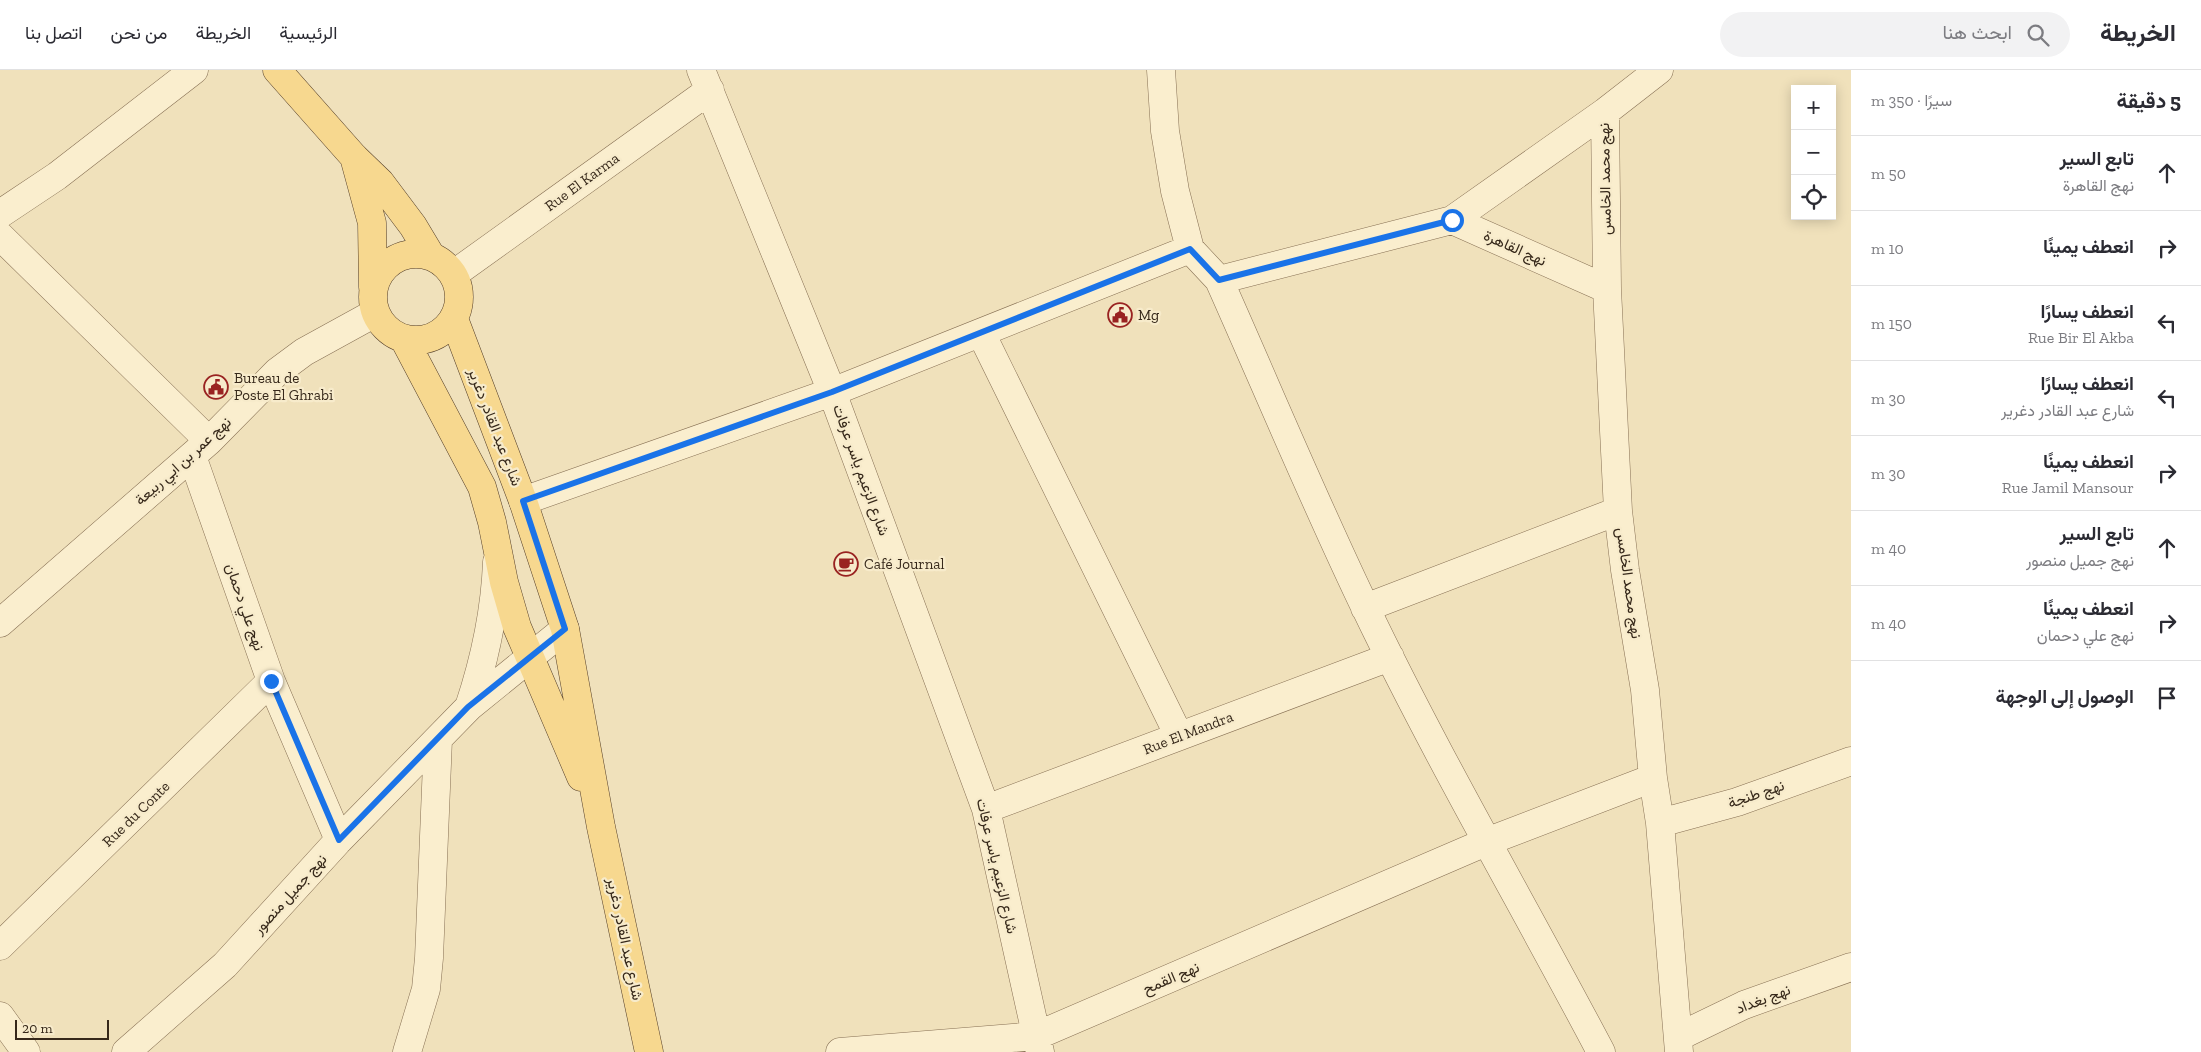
<!DOCTYPE html>
<html lang="ar">
<meta charset="utf-8">
<style>
body{margin:0;font-family:"Zilla Slab",Vazirmatn,serif;background:#f2f2f3;color:#2b2b33;direction:rtl}
.controls{position:absolute;right:15px;top:15px;display:grid;overflow:hidden;border-radius:0px;box-shadow:0 2px 12px #0003}
.controls button{width:45px;height:45px;display:grid;place-items:center;padding:0;border:0;border-bottom:1px solid #e1e1e2;background:#fff;color:#2b2b33;font:25px sans-serif}
.scale{position:absolute;left:15px;bottom:12px;width:94px;box-sizing:border-box;padding-left:5px;border:2px solid #36281a;border-top:0;font-size:14px;line-height:18px;white-space:nowrap;color:#36281a;-webkit-text-stroke:4px #f7ebcb;paint-order:stroke}
.stop{position:absolute;width:15px;height:15px;margin:-11px;border:4px solid #1a73e8;border-radius:50%;background:#fff}
.stop.end{background:#1a73e8;border-color:#fff;box-shadow:0 1px 5px #0008}
.list{margin:0;padding:0;list-style:none}
h2{display:flex;justify-content:space-between;align-items:center;height:65px;margin:0;padding:0 20px;font-size:21px}
h2 small{font-size:16px;font-weight:400;color:#7c7c81}
.list li{display:grid;grid-template-columns:32px 1fr auto;gap:15px;align-items:center;box-sizing:border-box;height:75px;padding:0 20px;border-top:1px solid #e1e1e2}
.list b{display:block;font-size:19px;white-space:nowrap}
.list p{margin:0;font-size:16px;white-space:nowrap;color:#7c7c81}
.list em{font-size:16px;font-style:normal;color:#7c7c81}
.icon{flex:none;width:28px;height:28px;fill:none;stroke:currentColor;stroke-width:2;stroke-linecap:round;stroke-linejoin:round}
.map{position:relative;flex:none;width:1851px;height:982px;overflow:hidden;direction:ltr}
header{display:flex;align-items:center;gap:30px;box-sizing:border-box;height:70px;padding:0 25px;background:#fff;border-bottom:1px solid #e1e1e2}
header strong{font-size:24px}
nav{display:flex;gap:28px;margin-inline-start:auto;font-size:18px}
.search{width:350px;height:45px;background:#f2f2f3;display:flex;align-items:center;gap:12px;box-sizing:border-box;padding:0 18px;border-radius:28px;color:#7c7c81;font-size:19px}
main{display:flex}
aside{flex:1;background:#fff}
.map>svg:first-child{display:block}
</style>
<header>
<strong>الخريطة</strong>
<div class="search"><svg class="icon" aria-label="search" viewBox="0 0 24 24"><circle cx="10" cy="10" r="6"/><path d="M15 15l6 6"/></svg>ابحث هنا</div>
<nav><a>الرئيسية</a><a>الخريطة</a><a>من نحن</a><a>اتصل بنا</a></nav>
</header>
<main>
<aside>
<h2>5 دقيقة<small>سيرًا · 350 m</small></h2>
<ul class="list">
<li><svg class="icon" aria-label="ahead" viewBox="0 0 24 24"><path d="M12 20V5M6 11l6-6 6 6"/></svg><div><b>تابع السير</b><p>نهج القاهرة</p></div><em>50 m</em></li>
<li><svg class="icon" aria-label="right" viewBox="0 0 24 24"><path d="M7 20v-9h11M14 6l5 5-5 5"/></svg><div><b>انعطف يمينًا</b></div><em>10 m</em></li>
<li><svg class="icon" aria-label="left" viewBox="0 0 24 24"><path d="M17 20v-9H6M10 6l-5 5 5 5"/></svg><div><b>انعطف يسارًا</b><p>Rue Bir El Akba</p></div><em>150 m</em></li>
<li><svg class="icon" aria-label="left" viewBox="0 0 24 24"><path d="M17 20v-9H6M10 6l-5 5 5 5"/></svg><div><b>انعطف يسارًا</b><p>شارع عبد القادر دغرير</p></div><em>30 m</em></li>
<li><svg class="icon" aria-label="right" viewBox="0 0 24 24"><path d="M7 20v-9h11M14 6l5 5-5 5"/></svg><div><b>انعطف يمينًا</b><p>Rue Jamil Mansour</p></div><em>30 m</em></li>
<li><svg class="icon" aria-label="ahead" viewBox="0 0 24 24"><path d="M12 20V5M6 11l6-6 6 6"/></svg><div><b>تابع السير</b><p>نهج جميل منصور</p></div><em>40 m</em></li>
<li><svg class="icon" aria-label="right" viewBox="0 0 24 24"><path d="M7 20v-9h11M14 6l5 5-5 5"/></svg><div><b>انعطف يمينًا</b><p>نهج علي دحمان</p></div><em>40 m</em></li>
<li><svg class="icon" aria-label="arrive" viewBox="0 0 24 24"><path d="M6 21V4h12l-3 4 3 4H6"/></svg><div><b>الوصول إلى الوجهة</b></div></li>
</ul>
</aside>
<div class="map">
<svg width="1851" height="982" viewBox="0 0 1851 982">
<rect width="100%" height="100%" fill="#f0e1bb"/>
<g fill="none" stroke-linecap="round" stroke-linejoin="round">
<g stroke="#877054" stroke-width="29">
<path id="minor" d="M701,0L832,322L986,739L1040,982
M1161,0L1165,61L1175,121L1190,179L1219,210C1268,320 1314,431 1366,539C1438,689 1523,834 1601,982
M1605,42L1607,219L1618,441L1625,500L1645,620L1653,708L1660,753L1679,982
M0,144L57,106L194,0
M1452,150L1605,42L1659,0
M0,166L209,371
M454,204L710,20
M1219,210L1452,150L1607,219
M981,263L1179,666
M192,386L271,611L339,770
M523,431L832,322L1190,179
M1365,538L1618,441
M0,553L209,371L277,302L304,282L375,243
M469,637C485,589 495,543 497,492
M986,739L1390,587
M1660,753L1737,732L1851,691
M0,876L271,611
M0,946L26,982
M1678,967L1744,935L1851,897
M126,982L225,895L339,770L469,637L565,559
M407,982L426,919L429,888L438,669
M840,982L1036,966L1486,772L1653,708"/>
</g>
<g stroke="#543e29" stroke-width="29">
<path id="major" d="M277,0L354,87L380,112L413,156L431,186
M354,87L372,153L373,217
M373 227a43 43 0 1 1 86 0a43 43 0 1 1-86 0Z
M454,249L523,431L565,559L601,757L649,982
M404,269L482,417L492,452L504,512L517,557L581,707"/>
</g>
<use href="#minor" stroke="#faeece" stroke-width="28"/>
<use href="#major" stroke="#f7d88f" stroke-width="28"/>
</g>
<g fill="none" stroke-linecap="round" stroke-linejoin="round">
<path stroke="#1a73e8" stroke-width="6" d="M271,611L339,770L468,637L565,559L523,431L832,322L1190,179L1219,210L1452,150"/>
</g>
<defs>
<g id="civic-ring" transform="scale(1.25)"><circle r="9.5" fill="#f7ebcb" stroke="#992321" stroke-width="1.5"/><path d="M-.6-6.5H3V-4.5H.6V-3L4-1V1h2V6H-6V1h2V-1L-.6-3ZM-1.2 2.5V6h2.4V2.5Z" fill="#992321"/></g>
<g id="cafe-ring" transform="scale(1.25)"><circle r="9.5" fill="#f7ebcb" stroke="#992321" stroke-width="1.5"/><path d="M-5.5-4.5H6V0H3Q3 3.5 0 3.5H-2.5Q-5.5 3.5-5.5 0ZM3-3.2v2h1.7v-2ZM-6 4.5H4V6H-6Z" fill="#992321"/></g>
</defs>
<g fill-rule="evenodd">
<use href="#civic-ring" x="1120" y="245"/>
<use href="#civic-ring" x="216" y="317"/>
<use href="#cafe-ring" x="846" y="494"/>
</g>
<g text-anchor="middle" stroke-width="4.5" stroke-linejoin="round" paint-order="stroke">
<g font-size="15" fill="#36281a" stroke="#f7ebcb">
<text transform="translate(1605 109) rotate(-91)" y="5">نهج محمد الخامس</text>
<text transform="translate(582 112) rotate(-36)" y="5">Rue El Karma</text>
<text transform="translate(1515 178) rotate(24)" y="5">نهج القاهرة</text>
<text transform="translate(495 357) rotate(69)" y="5">شارع عبد القادر دغرير</text>
<text transform="translate(183 391) rotate(-42)" y="5">نهج عمر بن ابي ربيعة</text>
<text transform="translate(861 400) rotate(70)" y="5">شارع الزعيم ياسر عرفات</text>
<text transform="translate(1629 513) rotate(82)" y="5">نهج محمد الخامس</text>
<text transform="translate(245 537) rotate(71)" y="5">نهج علي دحمان</text>
<text transform="translate(1188 663) rotate(-21)" y="5">Rue El Mandra</text>
<text transform="translate(1756 724) rotate(-19)" y="5">نهج طنجة</text>
<text transform="translate(136 744) rotate(-44)" y="5">Rue du Conte</text>
<text transform="translate(997 796) rotate(77)" y="5">شارع الزعيم ياسر عرفات</text>
<text transform="translate(290 824) rotate(-48)" y="5">نهج جميل منصور</text>
<text transform="translate(625 869) rotate(78)" y="5">شارع عبد القادر دغرير</text>
<text transform="translate(1171 908) rotate(-23)" y="5">نهج القمح</text>
<text transform="translate(1763 929) rotate(-21)" y="5">نهج بغداد</text>
</g>
<g font-size="15" fill="#36281a" stroke="#f7ebcb" text-anchor="start">
<text x="1138" y="250">Mg</text>
<text x="234" y="313">Bureau de<tspan x="234" dy="17">Poste El Ghrabi</tspan></text>
<text x="864" y="499">Café Journal</text>
</g>
</g>
</svg>
<div class="controls">
<button>+</button>
<button>−</button>
<button><svg class="icon" aria-label="locate" viewBox="0 0 24 24"><circle cx="12" cy="12" r="6"/><path d="M12 2v4M12 18v4M2 12h4M18 12h4"/></svg></button>
</div>
<div class="scale">20 m</div>
<div class="stop" style="left:1452px;top:150px"></div>
<div class="stop end" style="left:271px;top:611px"></div>
</div>
</main>
